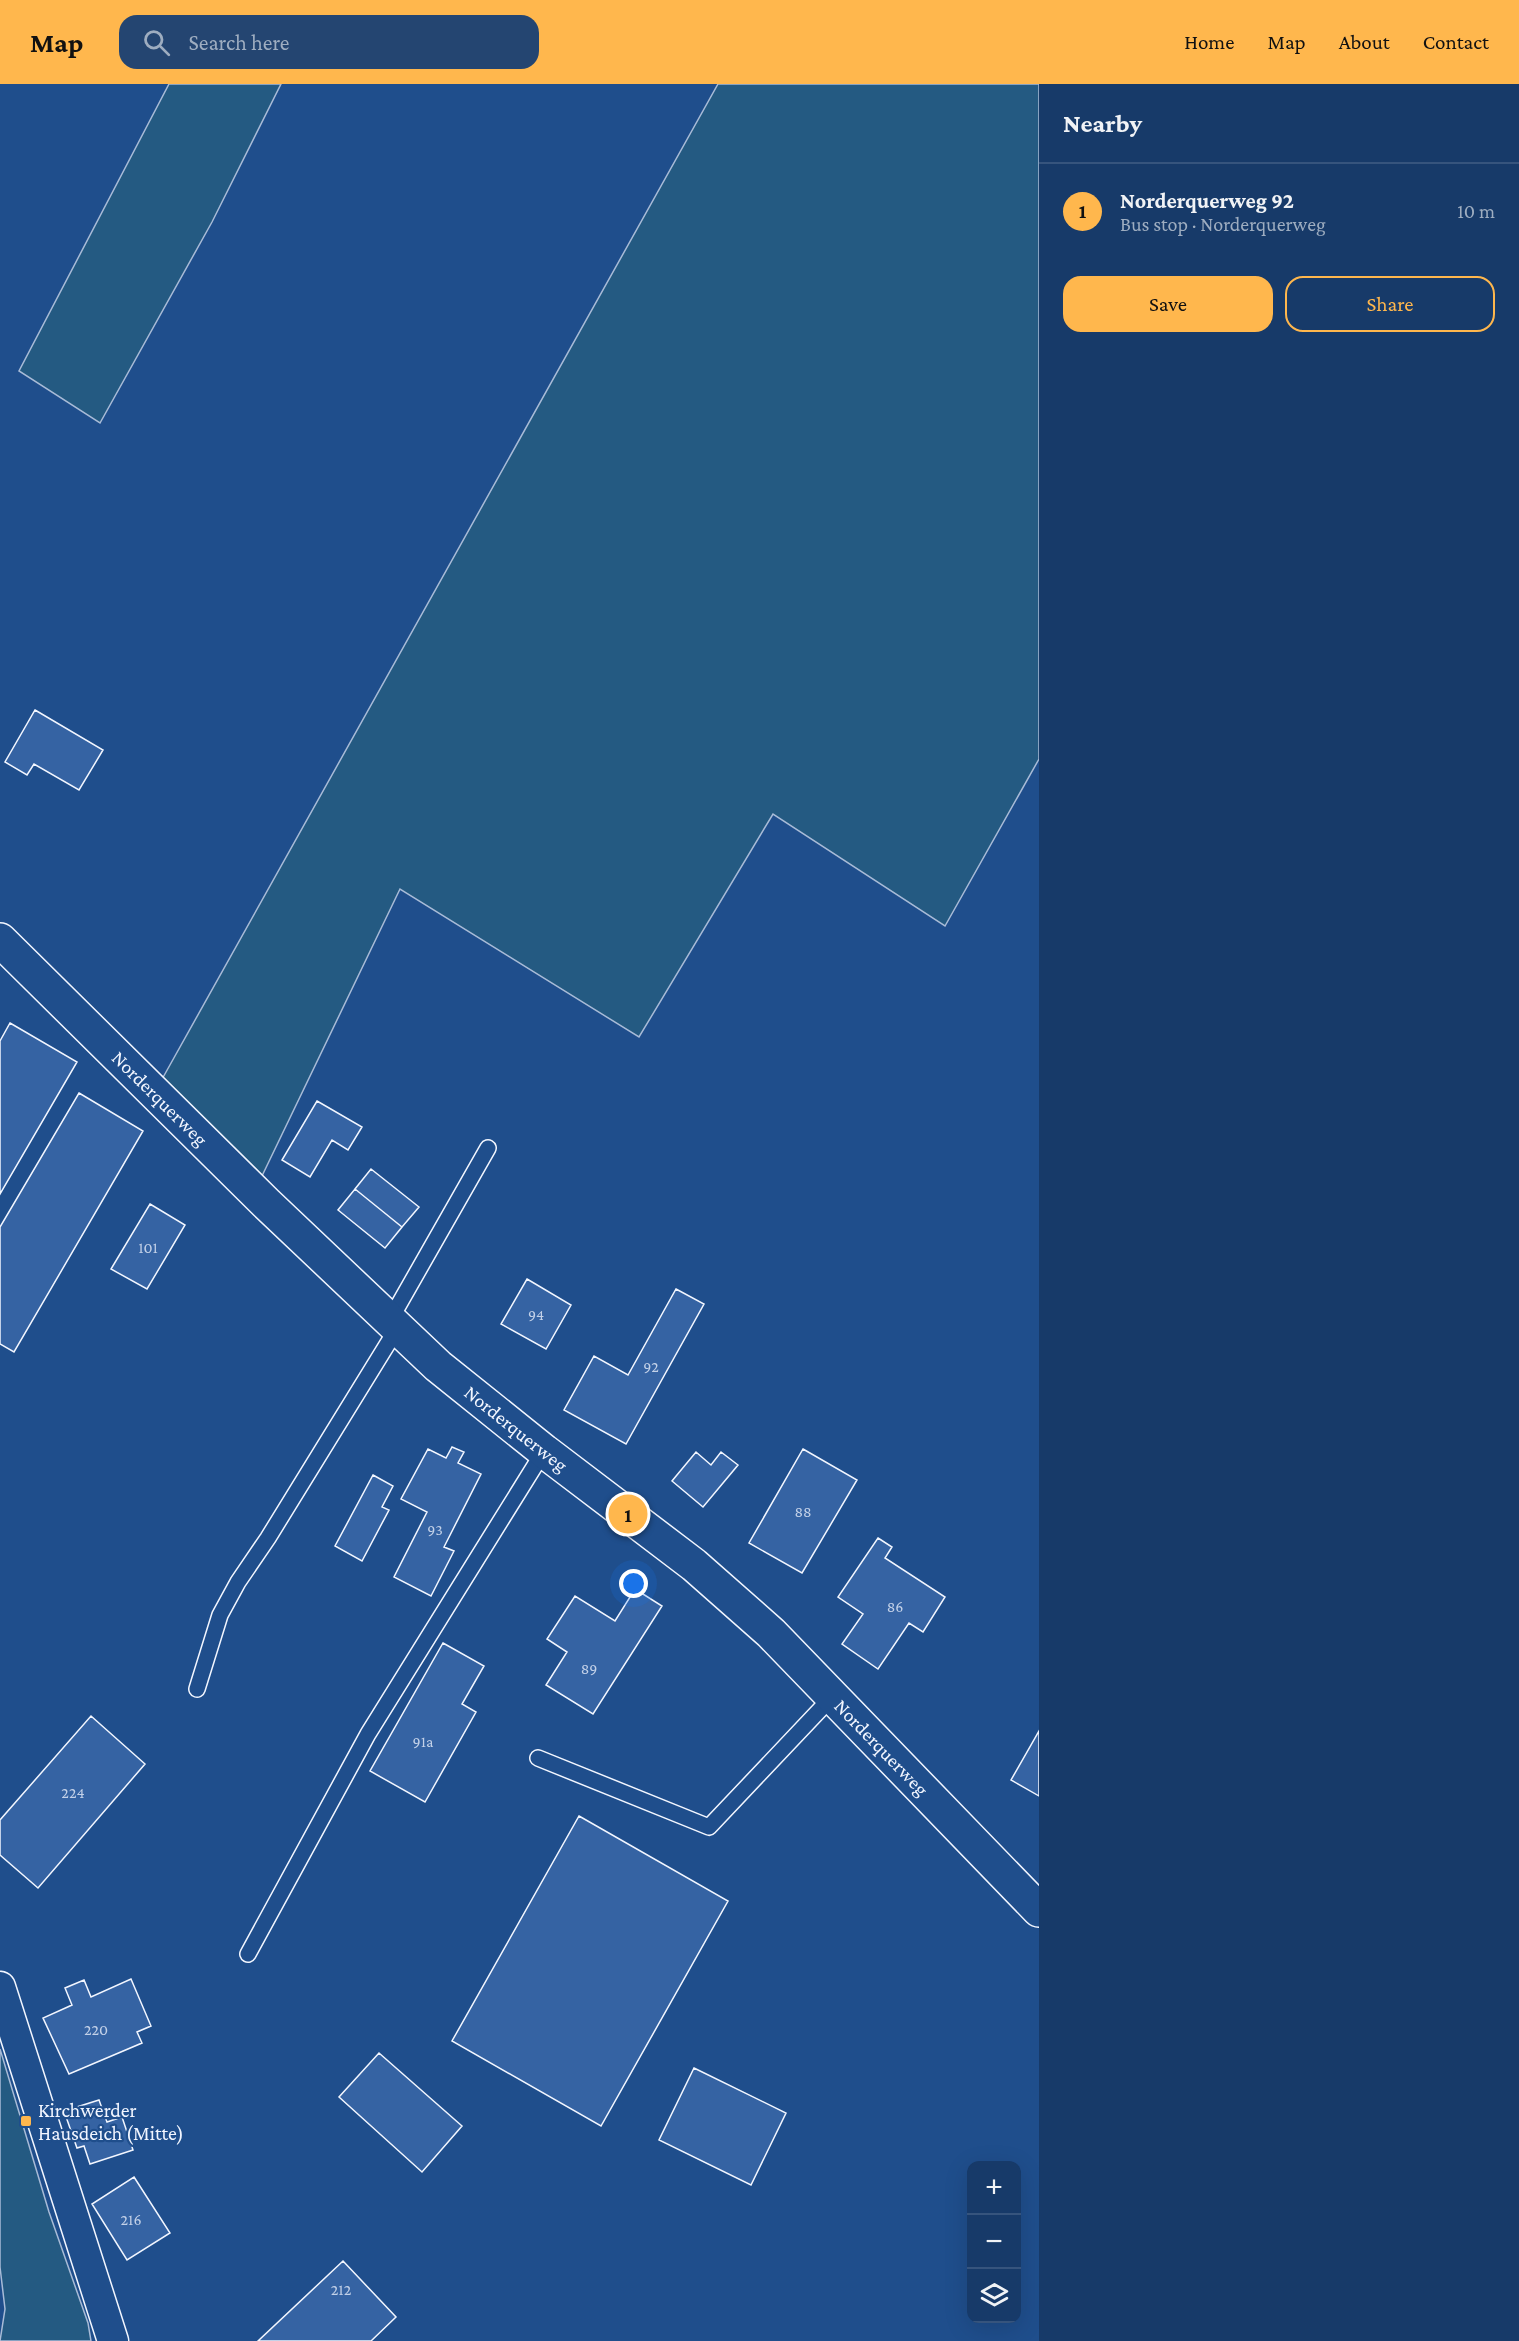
<!DOCTYPE html>
<meta charset="utf-8">
<style>
body{margin:0;font-family:"Crimson Pro",serif;background:#244571;color:#f1f3f6}
.controls{position:absolute;right:18px;bottom:18px;display:grid;overflow:hidden;border-radius:12px;box-shadow:0 6px 24px #0002}
.controls button{width:54px;height:54px;display:grid;place-items:center;padding:0;border:0;border-bottom:2px solid #36547d;background:#173a69;color:#f1f3f6;font:30px sans-serif}
.you{position:absolute;left:634px;top:1500px;width:21px;height:21px;margin:-15px;border:4px solid #fff;border-radius:50%;background:#1a73e8;box-shadow:0 0 0 9px #1a73e833}
.badge{display:grid;place-items:center;width:39px;height:39px;border-radius:50%;background:#ffb74d;color:#111;font-size:20px;font-weight:700}
.pin{position:absolute;translate:-50% -50%;border:3px solid #fff;box-shadow:0 2px 6px #0006}
.list{margin:0;padding:0;list-style:none}
h2{display:flex;justify-content:space-between;align-items:center;height:78px;margin:0;padding:0 24px;font-size:26px}
h2 small{font-size:20px;font-weight:400;color:#9eadc0}
.list li{display:grid;grid-template-columns:39px 1fr auto;gap:18px;align-items:center;box-sizing:border-box;height:96px;padding:0 24px;border-top:2px solid #36547d}
.list b{display:block;font-size:22px;white-space:nowrap}
.list p{margin:0;font-size:20px;white-space:nowrap;color:#9eadc0}
.list em{font-size:20px;font-style:normal;color:#9eadc0}
.actions{display:flex;gap:12px;padding:18px 24px}
.actions a{flex:1;padding:14px 0;border:2px solid #ffb74d;border-radius:18px;text-align:center;font-size:21px;color:#ffb74d}
.actions .main{background:#ffb74d;color:#111}
.icon{flex:none;width:33px;height:33px;fill:none;stroke:currentColor;stroke-width:2;stroke-linecap:round;stroke-linejoin:round}
.map{position:relative;flex:none;width:1039px;height:2257px;overflow:hidden}
header{display:flex;align-items:center;gap:36px;box-sizing:border-box;height:84px;padding:0 30px;background:#ffb74d;color:#111}
header strong{font-size:28px}
nav{display:flex;gap:33px;margin-inline-start:auto;font-size:21px}
.search{width:420px;height:54px;background:#244571;display:flex;align-items:center;gap:15px;box-sizing:border-box;padding:0 21px;border-radius:18px;color:#9eadc0;font-size:22px}
main{display:flex}
aside{flex:1;background:#173a69}
.map>svg:first-child{display:block}
</style>
<header>
<strong>Map</strong>
<div class="search"><svg class="icon" aria-label="search" viewBox="0 0 24 24"><circle cx="10" cy="10" r="6"/><path d="M15 15l6 6"/></svg>Search here</div>
<nav><a>Home</a><a>Map</a><a>About</a><a>Contact</a></nav>
</header>
<main>
<div class="map">
<svg width="1039" height="2257" viewBox="0 0 1039 2257">
<rect width="100%" height="100%" fill="#1f4e8c"/>
<path fill="#245a82" stroke="#a8bbd7" stroke-width="1.5" d="M169,0H281L212,138L100,339L19,287Z
M718,0H1039V675L945,842L773,730L639,953L400,805L261,1094L161,997Z
M0,1965L49,2128L88,2239L91,2257H0L5,2225L0,2183Z"/>
<path fill="#3563a3" stroke="#f2f6ff" stroke-width="1.5" d="M35,626L103,666L79,706L34,680L27,691L5,678Z
M10,939L77,978L0,1110V957Z
M79,1009L143,1047L14,1268L0,1260V1143Z
M317,1017L362,1043L348,1066L332,1056L310,1093L282,1076Z
M371,1085L419,1123L402,1143L355,1105Z
M355,1105L402,1143L385,1164L338,1126Z
M150,1120L185,1141L147,1205L111,1185Z
M527,1195L571,1221L546,1265L501,1240Z
M676,1205L704,1220L626,1360L564,1326L594,1272L628,1291Z
M452,1363L464,1368L458,1379L481,1390L444,1463L454,1467L431,1512L394,1493L427,1428L401,1415L428,1365L446,1374Z
M803,1365L857,1396L802,1489L749,1459Z
M696,1368L711,1381L721,1368L738,1381L703,1423L672,1397Z
M373,1391L393,1402L382,1423L389,1426L362,1477L335,1462Z
M878,1454L892,1463L885,1474L945,1513L923,1548L909,1539L878,1585L842,1560L863,1530L838,1513Z
M635,1505L662,1522L593,1630L546,1601L567,1568L547,1555L575,1512L615,1537Z
M443,1559L484,1582L462,1620L476,1628L425,1718L370,1687Z
M91,1632L145,1680L38,1804L0,1771V1736Z
M1039,1647V1712L1011,1696Z
M579,1732L728,1817L601,2042L452,1957Z
M131,1895L151,1942L137,1948L142,1959L69,1990L43,1934L72,1921L65,1904L84,1896L91,1913Z
M379,1969L462,2042L422,2088L339,2013Z
M694,1984L786,2029L751,2101L659,2056Z
M99,2016L107,2038L122,2033L133,2066L90,2080L84,2062L77,2064L64,2027Z
M134,2093L170,2149L127,2176L92,2120Z
M343,2177L396,2233L371,2257H258Z"/>
<g fill="none" stroke-linecap="round" stroke-linejoin="round">
<g stroke="#f2f6ff" stroke-width="18">
<path id="lane" d="M390,1236L488,1064
M197,1605L220,1531L238,1498L268,1454L398,1243
M538,1674L709,1743L832,1613
M248,1870L368,1650L544,1367"/>
</g>
<g stroke="#f2f6ff" stroke-width="33">
<path id="street" d="M0,1903L113,2257"/>
</g>
<g stroke="#f2f6ff" stroke-width="36">
<g id="secondary">
<path id="s1" d="M0,856L266,1119L438,1282L544,1367L694,1481L771,1549L1039,1826"/>
</g>
</g>
<use href="#lane" stroke="#1f4e8c" stroke-width="15"/>
<use href="#street" stroke="#1f4e8c" stroke-width="30"/>
<use href="#secondary" stroke="#1f4e8c" stroke-width="33"/>
</g>
<rect fill="#ffb74d" stroke="#1f4e8c" stroke-width="2" x="20" y="2031" width="12" height="12" rx="3"/>
<g text-anchor="middle" stroke-width="4.5" stroke-linejoin="round" paint-order="stroke">
<g font-size="16" fill="#c3d1e8">
<text x="148" y="1169">101</text>
<text x="536" y="1236">94</text>
<text x="651" y="1288">92</text>
<text x="803" y="1433">88</text>
<text x="435" y="1451">93</text>
<text x="895" y="1528">86</text>
<text x="589" y="1590">89</text>
<text x="423" y="1663">91a</text>
<text x="73" y="1714">224</text>
<text x="96" y="1951">220</text>
<text x="131" y="2141">216</text>
<text x="341" y="2211">212</text>
</g>
<g font-size="20" fill="#f2f6ff" stroke="#1f4e8c">
<text dy="7" stroke="none"><textPath href="#s1" startOffset="225">Norderquerweg</textPath></text>
<text dy="7" stroke="none"><textPath href="#s1" startOffset="711">Norderquerweg</textPath></text>
<text dy="7" stroke="none"><textPath href="#s1" startOffset="1197">Norderquerweg</textPath></text>
</g>
<g font-size="20" fill="#f2f6ff" stroke="#1f4e8c" text-anchor="start">
<text x="38" y="2033">Kirchwerder<tspan x="38" dy="23">Hausdeich (Mitte)</tspan></text>
</g>
</g>
</svg>
<div class="controls">
<button>+</button>
<button>−</button>
<button><svg class="icon" aria-label="layers" viewBox="0 0 24 24"><path d="M12 4l9 5-9 5-9-5zM3 14l9 5 9-5"/></svg></button>
</div>
<div class="you"></div>
<div class="pin badge" style="left:628px;top:1430px">1</div>
</div>
<aside>
<h2>Nearby<small></small></h2>
<ul class="list">
<li><span class="badge">1</span><div><b>Norderquerweg 92</b><p>Bus stop · Norderquerweg</p></div><em>10 m</em></li>
</ul>
<div class="actions"><a class="main">Save</a><a>Share</a></div>
</aside>
</main>
